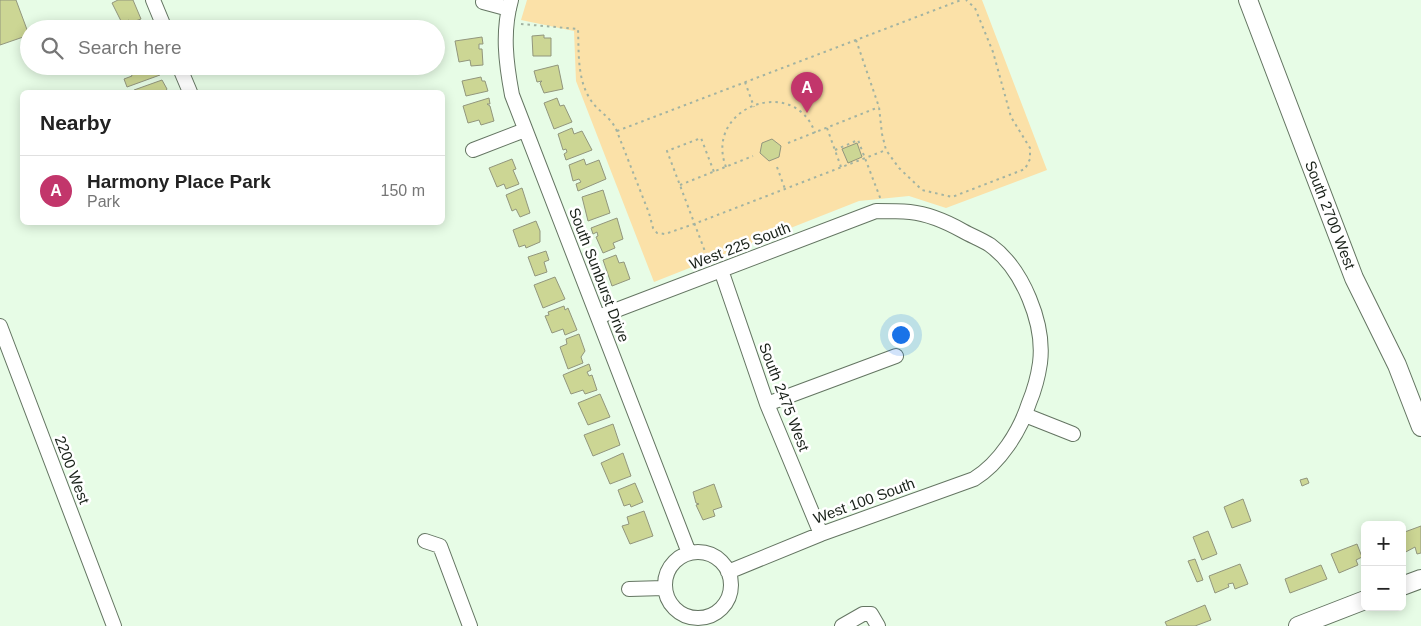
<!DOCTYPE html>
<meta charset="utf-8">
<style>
body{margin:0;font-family:Helvetica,sans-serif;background:#f6f6f6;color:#222}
.controls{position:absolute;right:15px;bottom:15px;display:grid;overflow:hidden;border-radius:8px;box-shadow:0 2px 12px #0003}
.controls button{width:45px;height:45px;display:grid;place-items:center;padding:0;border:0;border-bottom:1px solid #e0e0e0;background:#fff;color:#222;font:25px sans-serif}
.you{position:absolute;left:900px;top:334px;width:18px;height:18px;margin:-12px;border:4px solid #fff;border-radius:50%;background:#1a73e8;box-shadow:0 0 0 8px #1a73e833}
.badge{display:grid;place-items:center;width:32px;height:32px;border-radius:50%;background:#c2366b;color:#fff;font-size:16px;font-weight:700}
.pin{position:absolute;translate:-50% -41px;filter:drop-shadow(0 1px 2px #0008)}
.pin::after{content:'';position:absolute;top:26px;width:18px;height:15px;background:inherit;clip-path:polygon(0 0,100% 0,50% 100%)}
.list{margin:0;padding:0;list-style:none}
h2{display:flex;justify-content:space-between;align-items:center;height:65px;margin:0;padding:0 20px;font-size:21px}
h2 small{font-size:16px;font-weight:400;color:#767676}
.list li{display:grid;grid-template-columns:32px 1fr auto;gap:15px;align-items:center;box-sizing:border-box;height:70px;padding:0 20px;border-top:1px solid #e0e0e0}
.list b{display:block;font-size:19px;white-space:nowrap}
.list p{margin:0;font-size:16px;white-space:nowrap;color:#767676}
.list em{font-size:16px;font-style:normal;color:#767676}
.icon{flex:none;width:28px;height:28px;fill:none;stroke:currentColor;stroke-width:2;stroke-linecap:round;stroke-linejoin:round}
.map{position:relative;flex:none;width:1421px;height:626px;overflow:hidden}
.search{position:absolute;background:#fff;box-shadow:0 2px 12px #0003;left:20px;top:20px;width:425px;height:55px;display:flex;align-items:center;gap:12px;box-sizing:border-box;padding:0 18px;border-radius:28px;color:#767676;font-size:19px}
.panel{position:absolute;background:#fff;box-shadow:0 2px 12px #0003;left:20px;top:90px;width:425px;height:135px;border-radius:8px}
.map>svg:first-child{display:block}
</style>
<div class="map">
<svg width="1421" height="626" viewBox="0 0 1421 626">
<rect width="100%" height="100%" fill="#e7fce6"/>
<path fill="#fbe1a8" d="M527,0H982L1047,170L946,208L909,196L859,201L654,282L576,81L574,31L521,20Z"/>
<path fill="#ccd694" stroke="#92967d" d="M0,0H16L29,35L0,45Z
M118,0H133L141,19L130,23L129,20L122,23L112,3Z
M544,35V38H551V56H533L532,36Z
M482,37L483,44H479V49H482L483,65L471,66L470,60L459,62L455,41Z
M558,65L563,89L544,93L540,83L542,81L537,82L534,71Z
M128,66H157L160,75L127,87L124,79L132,76Z
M481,77L482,81H485L488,91L466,96L462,81Z
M162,80L167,89L165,92H135L134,90Z
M489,98L490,104H487L490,106L494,121L481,125L479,120L468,123L463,106Z
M557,98L560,106L564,105L572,122L554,129L544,103Z
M572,128L574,134L582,131L592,150L566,160L564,154L567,152L566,149L563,150L558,134Z
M772,139L781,146L779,157L769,161L760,153L762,143Z
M857,143L862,157L848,163L842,149Z
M512,159L516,169L513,170L519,184L506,189L504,184L497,187L489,168Z
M584,159L586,165L599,160L606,179L578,191L576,184L581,182L579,179L573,181L569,165Z
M522,188L530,213L520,217L516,209L512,211L506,195Z
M603,190L610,213L588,221L582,197Z
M617,218L623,239L613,243L615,248L603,253L596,237L598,236L597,232L593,234L591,228Z
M536,221L540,231V242L526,248L525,245L519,247L513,230Z
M546,251L549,260L544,262L547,272L535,276L528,257Z
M616,255L619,263L624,262L630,279L612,286L603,260Z
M555,277L565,299L543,308L534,285Z
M564,306L565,310L568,308L577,330L565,335L563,329L552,333L545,316L549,315L548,312Z
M579,334L585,351L581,357L583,363L568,369L560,347L567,344L566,339Z
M589,364L591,370L587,372L589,376L592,375L597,390L585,394L583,390L571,394L563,375Z
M600,394L610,417L588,425L578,403Z
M613,424L620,445L593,456L584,435Z
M623,453L631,476L610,484L601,463Z
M1307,478L1309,483L1302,486L1300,480Z
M635,483L643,502L631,507L630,504L624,506L618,490Z
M714,484L722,507L713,510L715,516L703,520L696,505L699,504L696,503L693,492Z
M1243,499L1251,521L1232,528L1224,507Z
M644,511L653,536L630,544L622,526L629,524L627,517Z
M1421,526V553L1417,554L1415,547L1402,554V533Z
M1208,531L1217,554L1202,560L1193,537Z
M1357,544L1362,557L1356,560L1358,565L1339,573L1331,554Z
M1195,559L1203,580L1197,582L1188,561Z
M1240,564L1248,584L1235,589L1233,583L1228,584L1229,587L1215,593L1209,576Z
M1321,565L1327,579L1290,593L1285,579Z
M1205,605L1211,620L1195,626H1167L1165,622Z"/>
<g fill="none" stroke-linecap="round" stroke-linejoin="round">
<g stroke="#647562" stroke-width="16">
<path id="minor" d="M153,0L165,29
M511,0C502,32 506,63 512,95L689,553
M483,2L509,9
M179,66L190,92
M473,150L525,130
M721,270L767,404L821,534
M598,317L876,211C887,211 899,211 910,212C929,214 947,222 963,231C972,236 982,240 990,245C1023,269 1045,324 1040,363C1038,377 1034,391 1029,403C1020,431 1000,463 974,479L821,534L728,572
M0,326L114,626
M767,404L896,356
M1025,415L1073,434
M425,541L440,546L470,626
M665 585a33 33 0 1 1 66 0a33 33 0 1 1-66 0Z
M629,589L664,588
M842,626L863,614H871L878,626"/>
</g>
<g stroke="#647562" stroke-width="20">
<path id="major" d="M1248,0L1354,278L1397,365L1421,427
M1402,586L1421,579
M1298,626L1365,600"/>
</g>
<path stroke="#a2b3a2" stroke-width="2" stroke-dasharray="2.5 4" stroke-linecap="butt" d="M521,24L578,29C579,53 577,78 590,99C598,112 609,115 616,129L649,213L653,228L657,233L665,234L694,224L886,150
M856,40L879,107L882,134L886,150L899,168L922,190L952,197L1025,169L1030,159V148L1011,117L993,52L975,8L966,0
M745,82L754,107
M827,128L841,167
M617,131L961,0
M788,143L879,107
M835,150L858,140L881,200
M726,167C703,107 795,74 815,133
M777,167L785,189
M680,185L753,156
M709,262L667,151L701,138L714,172"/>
<use href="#minor" stroke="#fff" stroke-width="14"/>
<use href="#major" stroke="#fff" stroke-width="18"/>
</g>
<g text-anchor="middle" stroke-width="5" stroke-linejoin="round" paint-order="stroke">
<g font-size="15" fill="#192119" stroke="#fff">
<text transform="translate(1330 215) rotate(69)" y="5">South 2700 West</text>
<text transform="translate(740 246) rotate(-21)" y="5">West 225 South</text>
<text transform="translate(599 275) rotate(69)" y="5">South Sunburst Drive</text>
<text transform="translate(784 397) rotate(69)" y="5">South 2475 West</text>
<text transform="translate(72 470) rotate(69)" y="5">2200 West</text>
<text transform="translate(864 501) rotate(-20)" y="5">West 100 South</text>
</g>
</g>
</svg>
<div class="controls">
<button>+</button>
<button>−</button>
</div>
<div class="you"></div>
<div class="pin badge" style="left:807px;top:113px">A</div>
<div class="search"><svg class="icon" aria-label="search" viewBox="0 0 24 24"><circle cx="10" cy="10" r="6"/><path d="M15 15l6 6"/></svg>Search here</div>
<section class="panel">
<h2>Nearby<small></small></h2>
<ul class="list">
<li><span class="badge">A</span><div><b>Harmony Place Park</b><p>Park</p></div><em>150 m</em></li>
</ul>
</section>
</div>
